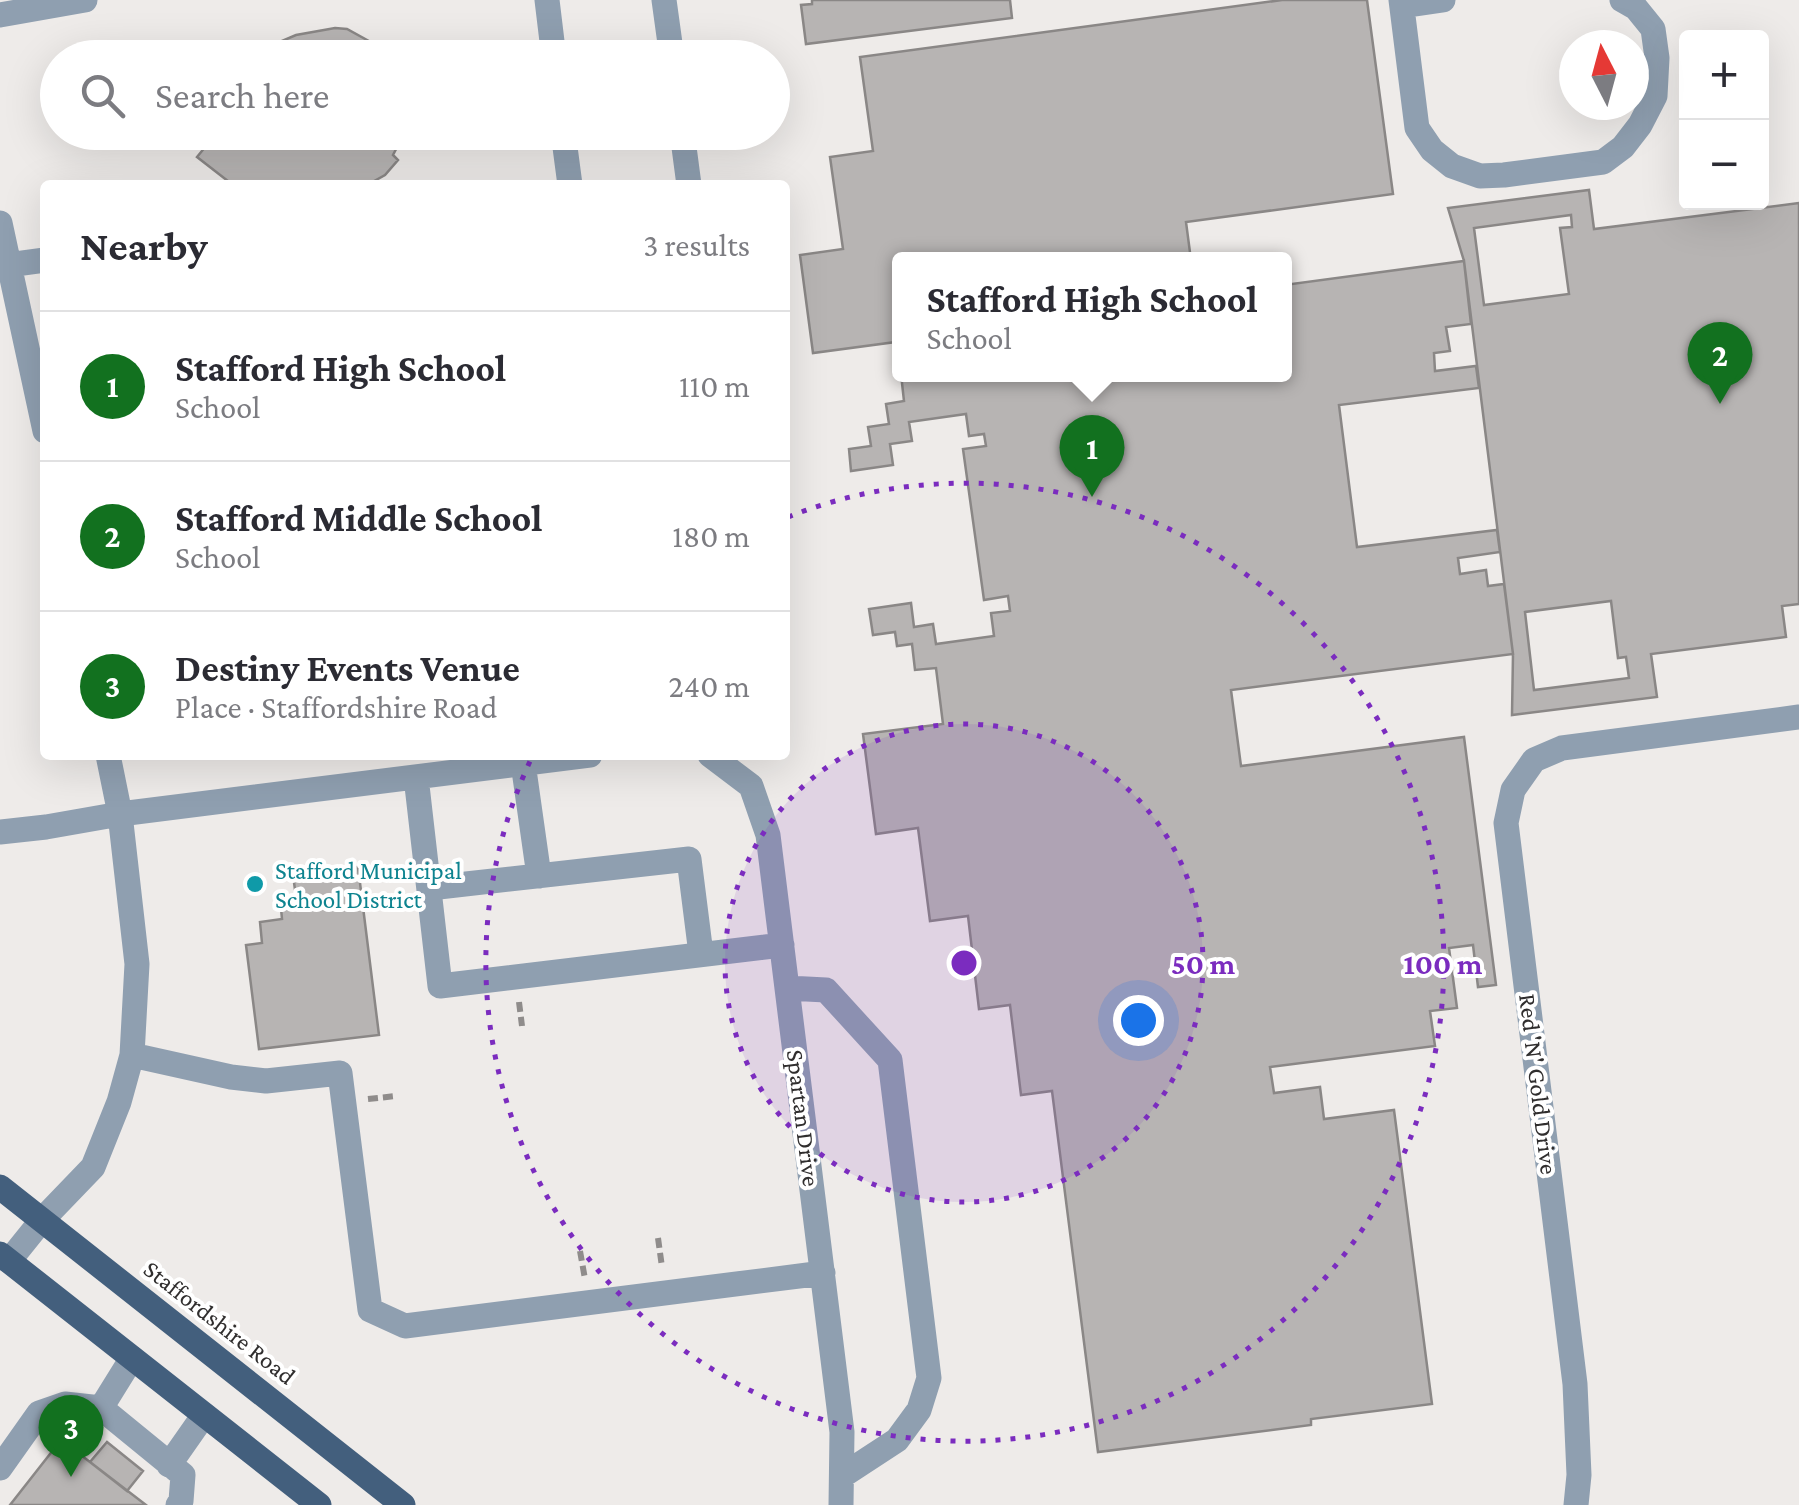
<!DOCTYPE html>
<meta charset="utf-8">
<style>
body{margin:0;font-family:"Crimson Pro",serif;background:#f7f7f7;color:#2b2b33}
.controls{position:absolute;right:30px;top:30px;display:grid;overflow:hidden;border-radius:10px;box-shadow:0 10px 40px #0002}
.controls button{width:90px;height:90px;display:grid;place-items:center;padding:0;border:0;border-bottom:2px solid #e1e1e2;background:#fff;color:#2b2b33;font:50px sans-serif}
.compass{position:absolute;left:1559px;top:30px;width:90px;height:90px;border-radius:50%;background:#fff;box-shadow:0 10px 40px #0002;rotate:354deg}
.you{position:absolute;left:1138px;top:1020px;width:35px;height:35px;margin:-25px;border:8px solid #fff;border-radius:50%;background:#1a73e8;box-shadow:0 0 0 15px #1a73e833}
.badge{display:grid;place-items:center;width:65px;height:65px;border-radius:50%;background:#12711f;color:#fff;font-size:32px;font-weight:700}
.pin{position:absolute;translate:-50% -82px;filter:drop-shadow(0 2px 5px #0008)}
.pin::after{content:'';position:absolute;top:52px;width:35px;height:30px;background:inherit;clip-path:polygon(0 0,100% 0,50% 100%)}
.popup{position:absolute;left:892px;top:252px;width:400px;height:130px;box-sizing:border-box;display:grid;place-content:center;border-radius:10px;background:#fff;filter:drop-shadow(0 2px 8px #0005);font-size:32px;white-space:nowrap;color:#7c7c81}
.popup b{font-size:38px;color:#2b2b33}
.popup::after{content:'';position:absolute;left:50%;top:100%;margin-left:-20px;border:20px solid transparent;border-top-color:#fff}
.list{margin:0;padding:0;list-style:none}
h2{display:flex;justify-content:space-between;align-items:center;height:130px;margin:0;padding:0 40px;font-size:42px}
h2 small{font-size:32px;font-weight:400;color:#7c7c81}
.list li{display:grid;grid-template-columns:65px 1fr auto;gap:30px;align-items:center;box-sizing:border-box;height:150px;padding:0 40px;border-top:2px solid #e1e1e2}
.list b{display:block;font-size:38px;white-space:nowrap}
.list p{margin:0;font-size:32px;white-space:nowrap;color:#7c7c81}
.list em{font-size:32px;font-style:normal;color:#7c7c81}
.icon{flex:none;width:55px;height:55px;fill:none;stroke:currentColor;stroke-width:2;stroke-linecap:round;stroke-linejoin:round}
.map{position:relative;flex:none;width:1799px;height:1505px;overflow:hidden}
.search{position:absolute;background:#fff;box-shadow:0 10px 40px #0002;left:40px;top:40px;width:750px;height:110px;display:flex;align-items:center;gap:25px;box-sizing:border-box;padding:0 35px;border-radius:55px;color:#7c7c81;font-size:38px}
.panel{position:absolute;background:#fff;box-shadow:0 10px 40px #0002;left:40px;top:180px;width:750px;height:580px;border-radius:10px}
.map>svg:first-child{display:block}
</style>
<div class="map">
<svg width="1799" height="1505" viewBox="0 0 1799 1505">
<rect width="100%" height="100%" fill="#eeebe9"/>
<path fill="#b7b4b3" stroke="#8a8786" stroke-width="2.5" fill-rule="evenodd" d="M812,0H1010L1012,18L806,44L801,5L812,4Z
M1282,0H1367L1393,194L1186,222L1191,260H900V366L896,342L813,353L800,255L843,249L830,157L873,151L860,57Z
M335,28L347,29L376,45L390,58H262L277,43L296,35Z
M225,132H405L393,155L398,160L385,175L367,185H233L197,157L215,135Z
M1589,190L1594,229L1799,203V604L1782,606L1786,637L1651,654L1657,697L1512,715L1513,654L1464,261L1448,208ZM1571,215L1572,227L1560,228L1569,294L1484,305L1474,228ZM1611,601L1618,658L1626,657L1629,678L1534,690L1525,612Z
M1464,261L1471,324L1446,327L1450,351L1434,353L1435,371L1476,366L1479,388L1339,405L1357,547L1497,530L1500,552L1458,558L1460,574L1486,570L1488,586L1504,584L1513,654L1231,690L1241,766L1464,737L1496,985L1478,987L1473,945L1449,948L1457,1008L1430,1011L1435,1046L1270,1067L1274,1093L1320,1087L1324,1119L1394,1110L1432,1404L1311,1419V1425L1098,1452L1052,1091L1021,1095L1010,1005L979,1009L968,916L930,921L918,828L876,834L863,734L943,724L936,668L915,670L912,644L897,646L895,632L873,635L869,609L911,603L914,627L933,624L936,644L994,636L991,613L1010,611L1008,596L984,600L963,449L986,446L984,434L969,436L966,414L909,422L912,441L890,444L893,465L851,471L849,449L871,446L868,427L889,424L886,404L904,401L901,374H1284V285Z
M358,867L379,1035L259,1049L246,945L262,943L260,922L282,919L280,898L296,897L293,875Z
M61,1440L90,1462L146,1505H10Z
M107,1442L143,1471L127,1491L90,1462Z"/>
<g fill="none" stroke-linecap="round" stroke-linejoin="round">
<path stroke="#8f8c8b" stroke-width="6" stroke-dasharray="10 5" stroke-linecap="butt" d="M519,1002L522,1026
M368,1099L396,1096
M658,1238L662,1267
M580,1251L585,1279"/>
<path stroke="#8f9fb0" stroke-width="25" d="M547,0L554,58
M664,0L672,58
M1401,0L1417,128L1432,150L1452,166L1480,176L1504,175L1603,162L1623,147L1640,125L1655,96L1657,58L1653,29L1636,8L1622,0
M1402,6L1443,0
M0,15L85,0
M563,132L570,185
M682,132L689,185
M0,223L45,431
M8,265L45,260
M710,755L751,786L768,835L842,1432L841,1505
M523,763L539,876
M416,777L440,986L782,945
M0,832L46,827L120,814L590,755
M430,888L689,859L701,954
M787,988L826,990L890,1060L929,1378L919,1410L897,1440L842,1476
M132,1055L231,1077L266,1081L340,1073L370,1310L405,1326L823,1273
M9,1261L42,1220L93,1167L119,1102L132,1055L137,964L120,814L108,755
M101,1408L183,1475L181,1501L178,1505
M169,1465L204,1415
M0,1468L39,1413L65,1404L101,1408L132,1358
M1576,1505L1579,1475L1575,1384L1506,823L1513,790L1534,760L1562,748L1799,717"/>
<path stroke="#435f7d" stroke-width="25" d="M0,1187L403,1505
M0,1254L319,1505"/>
</g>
<circle cx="964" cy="963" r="239" fill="#7b2cbf" fill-opacity=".12"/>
<g fill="none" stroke="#7b2cbf" stroke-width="5" stroke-dasharray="5 10">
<circle cx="964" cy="963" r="239"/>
<path d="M788 517A479 479 0 1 1 532 757"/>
</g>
<circle fill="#0f9aa8" stroke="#fff" stroke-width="4" cx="255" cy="884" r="10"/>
<g text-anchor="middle" stroke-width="8" stroke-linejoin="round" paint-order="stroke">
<g font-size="25" fill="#0d838f" stroke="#fff" text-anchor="start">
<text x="275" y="879">Stafford Municipal<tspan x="275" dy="29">School District</tspan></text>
</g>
<g font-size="25" fill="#302e2e" stroke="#fff">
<text transform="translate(1539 1084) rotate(83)" y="9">Red 'N' Gold Drive</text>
<text transform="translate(804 1118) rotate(83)" y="9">Spartan Drive</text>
<text transform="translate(220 1322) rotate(38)" y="9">Staffordshire Road</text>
</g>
</g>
<circle cx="964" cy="963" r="15" fill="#7b2cbf" stroke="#fff" stroke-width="5"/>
<g font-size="30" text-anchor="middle" font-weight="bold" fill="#7b2cbf" stroke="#fff" stroke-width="8" stroke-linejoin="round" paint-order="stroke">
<text x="1203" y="974">50 m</text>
<text x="1443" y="974">100 m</text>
</g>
</svg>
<div class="controls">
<button>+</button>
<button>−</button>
</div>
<svg class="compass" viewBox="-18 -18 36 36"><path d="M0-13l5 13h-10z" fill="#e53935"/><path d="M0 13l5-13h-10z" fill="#7c7c81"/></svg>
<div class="you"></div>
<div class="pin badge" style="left:1092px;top:497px">1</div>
<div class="popup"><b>Stafford High School</b>School</div>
<div class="pin badge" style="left:1720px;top:404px">2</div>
<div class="pin badge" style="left:71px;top:1477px">3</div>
<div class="search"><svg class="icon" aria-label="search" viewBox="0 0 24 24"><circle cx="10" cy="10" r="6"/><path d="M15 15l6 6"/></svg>Search here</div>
<section class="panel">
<h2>Nearby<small>3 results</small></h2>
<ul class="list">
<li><span class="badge">1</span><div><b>Stafford High School</b><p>School</p></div><em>110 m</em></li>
<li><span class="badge">2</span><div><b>Stafford Middle School</b><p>School</p></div><em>180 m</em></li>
<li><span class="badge">3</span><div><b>Destiny Events Venue</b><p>Place · Staffordshire Road</p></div><em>240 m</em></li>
</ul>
</section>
</div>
